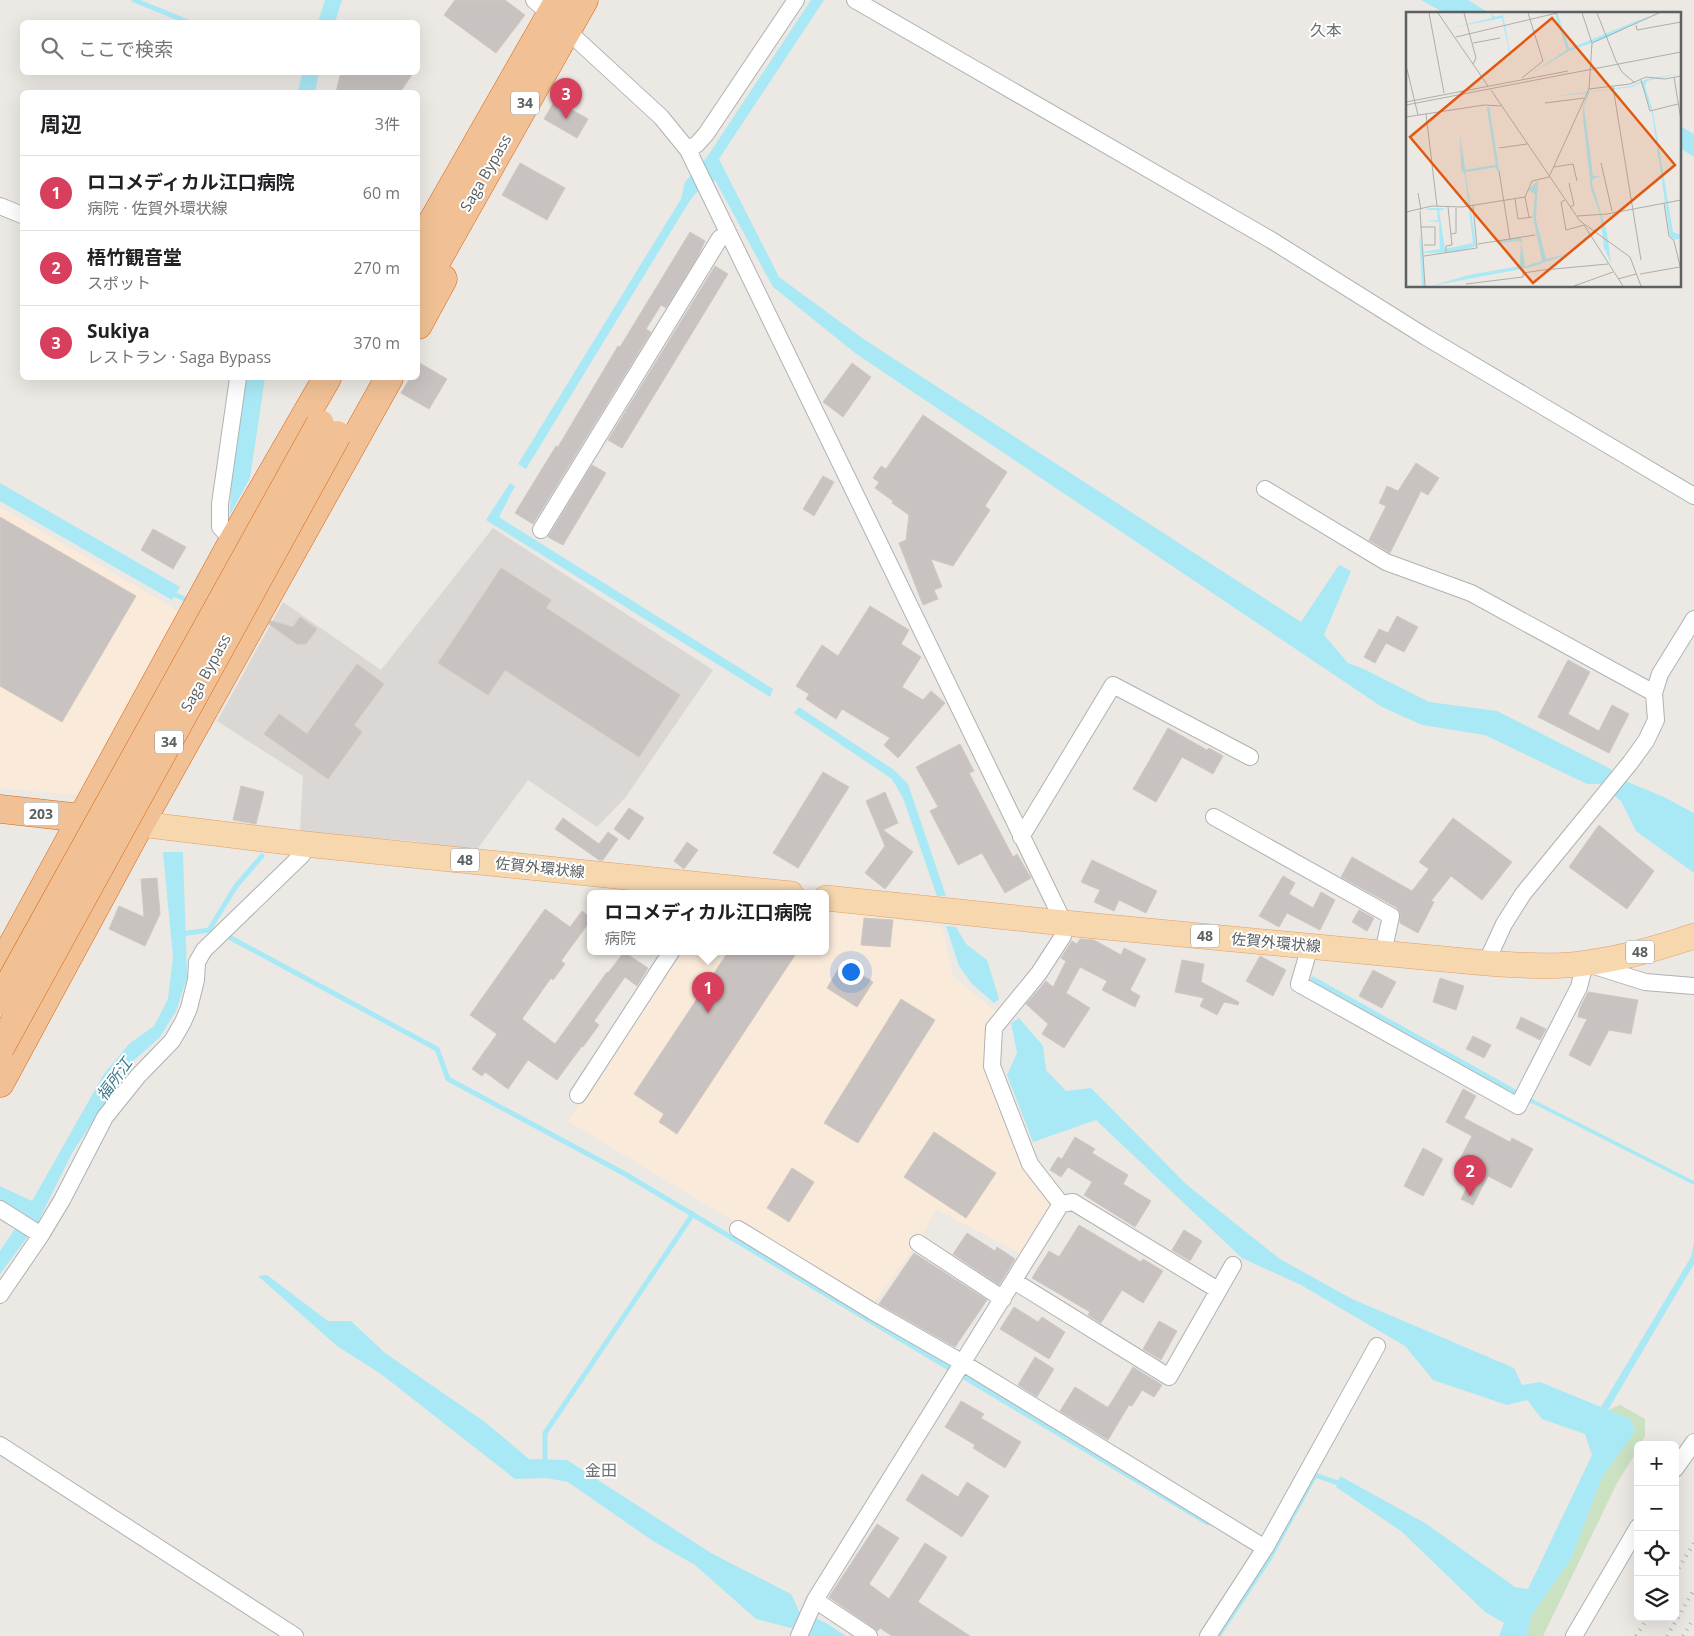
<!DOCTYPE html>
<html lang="ja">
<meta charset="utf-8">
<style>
body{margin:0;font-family:"Open Sans","Noto Sans JP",sans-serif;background:#f2f2f2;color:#202124}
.controls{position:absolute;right:15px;bottom:15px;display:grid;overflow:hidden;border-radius:8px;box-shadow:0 5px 20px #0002}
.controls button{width:45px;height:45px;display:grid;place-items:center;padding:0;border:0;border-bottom:1px solid #e0e0e0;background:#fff;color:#202124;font:25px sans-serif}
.you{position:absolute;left:850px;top:971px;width:18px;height:18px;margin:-12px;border:4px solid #fff;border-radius:50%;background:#1a73e8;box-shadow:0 0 0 8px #1a73e833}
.badge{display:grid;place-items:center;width:32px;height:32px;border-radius:50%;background:#d73f5c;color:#fff;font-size:16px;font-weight:700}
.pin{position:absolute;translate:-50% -41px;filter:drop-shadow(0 1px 2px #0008)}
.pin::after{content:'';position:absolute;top:26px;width:18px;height:15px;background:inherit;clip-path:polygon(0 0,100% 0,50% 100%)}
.popup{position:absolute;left:587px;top:890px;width:242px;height:65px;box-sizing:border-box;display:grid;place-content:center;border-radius:8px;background:#fff;filter:drop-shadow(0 1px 4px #0005);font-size:16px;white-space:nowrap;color:#757577}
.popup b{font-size:19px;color:#202124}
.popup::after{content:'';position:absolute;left:50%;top:100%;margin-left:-10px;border:10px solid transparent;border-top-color:#fff}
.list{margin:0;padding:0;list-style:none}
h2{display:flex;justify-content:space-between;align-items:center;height:65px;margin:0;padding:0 20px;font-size:21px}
h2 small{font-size:16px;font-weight:400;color:#757577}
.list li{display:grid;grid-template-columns:32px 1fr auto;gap:15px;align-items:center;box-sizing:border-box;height:75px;padding:0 20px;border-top:1px solid #e0e0e0}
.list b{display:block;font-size:19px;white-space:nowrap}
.list p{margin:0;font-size:16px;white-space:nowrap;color:#757577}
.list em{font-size:16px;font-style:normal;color:#757577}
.icon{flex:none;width:28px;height:28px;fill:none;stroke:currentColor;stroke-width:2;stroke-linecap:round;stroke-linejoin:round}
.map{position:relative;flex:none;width:1694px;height:1636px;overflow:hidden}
.search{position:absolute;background:#fff;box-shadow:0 5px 20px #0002;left:20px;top:20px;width:400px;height:55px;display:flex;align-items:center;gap:12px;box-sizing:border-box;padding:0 18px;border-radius:8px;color:#757577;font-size:19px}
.panel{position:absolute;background:#fff;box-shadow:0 5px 20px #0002;left:20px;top:90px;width:400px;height:290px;border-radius:8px}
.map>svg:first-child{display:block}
</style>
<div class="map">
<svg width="1694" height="1636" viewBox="0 0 1694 1636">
<rect width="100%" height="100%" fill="#ece8e3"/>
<path fill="#faeada" d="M0,507L182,613L90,784L77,795L0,788Z
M826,909L942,927L953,976L997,1013L985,1068L1023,1170L1052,1209L1022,1255L936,1209L918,1243L872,1305L568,1121L679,952H826Z"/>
<path fill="#dbd7d5" d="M493,528L713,670L625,798L597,827L528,780L475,852L412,841L300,832L303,776L217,721L283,602L381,670Z"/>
<path fill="#cae1c2" d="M1620,1405L1645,1419V1436L1640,1445H1638V1449L1617,1483L1543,1636H1527L1531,1616L1571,1559L1602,1477L1635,1431L1630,1419L1608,1410Z"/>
<path fill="#a9e9f6" d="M325,0H342L335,22H318Z
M811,0H824L719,159L779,277L865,340L1301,622L1339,565L1351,571L1324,635L1348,663L1366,670L1429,702L1497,711L1607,767L1630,783L1664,797L1694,813V873L1636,831L1621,801L1600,784H1587L1485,735L1422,725L1382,707L855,353L773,287L715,180L695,194L689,202L526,469L518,464L681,199L685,182L707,157Z
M1421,0H1468L1491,14H1446Z
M302,73H319L315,92H298Z
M1680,126L1694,134V157L1680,148Z
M245,378H265L250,478L230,515L232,466Z
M0,483L180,587L172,600L0,501Z
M510,483L515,486L499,517L773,689L770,697L486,520Z
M799,707L894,770L908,784L946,896H937L903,798L892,779L794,713Z
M163,852H183L187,978L176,1011L160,1037L132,1062L72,1153L37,1224L0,1274V1251L25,1214L0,1200V1186L32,1201L104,1074L129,1044L154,1026L168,999L173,957Z
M946,926L956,927L966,944L987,960L999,999L994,1003L972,984L959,966Z
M1019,1018L1043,1046L1046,1070L1066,1091L1091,1088L1187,1185L1280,1259L1352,1299L1514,1368L1522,1385L1540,1382L1601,1407L1691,1257L1694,1242V1264L1608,1410L1630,1419L1635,1431L1602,1477L1571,1559L1531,1616L1527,1636H1499L1504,1623L1485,1612L1401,1531L1336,1487L1340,1476L1425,1523L1515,1587L1528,1589L1592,1455L1585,1434L1542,1419L1527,1400L1507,1405L1433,1380L1405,1346L1301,1285L1242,1258L1096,1120L1033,1142L1007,1075L1017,1053L1011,1023Z
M1532,1099L1694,1181V1185L1530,1102Z
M267,1275L328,1321H351L385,1353L485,1422L529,1459L567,1460L711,1553L791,1594L799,1611L826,1623L846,1636H805L803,1631L756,1619L695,1565L653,1541L568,1482L546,1478L515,1479L381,1374L337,1346L258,1276Z"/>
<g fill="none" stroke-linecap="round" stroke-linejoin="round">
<path stroke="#a9e9f6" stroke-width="5" d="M134,0L188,22
M176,595L187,600
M181,934L209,930L236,886L262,856
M229,937L437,1049L448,1079L625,1174L1208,1523
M1313,979L1531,1101
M545,1460V1433L693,1214
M1218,1636L1269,1559L1315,1475L1338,1483"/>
</g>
<path fill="#c8c3c0" stroke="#d0c8c2" d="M455,0H505L525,15L496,53L444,15Z
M341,72H414L400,92H336Z
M555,100L588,119L577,138L544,119Z
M520,163L565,188L547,220L502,195Z
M690,232L705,241L698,256L666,308L661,305L646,329L651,332L533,524L515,513L556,446L558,447L618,346L620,347Z
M715,266L728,274L622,448L608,440Z
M418,362L447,379L429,409L401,393L410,378H418Z
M852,363L871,377L843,417L823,402Z
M923,415L1007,472L985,506L990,510L953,566L931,559L942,587L934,590L938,599L923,605L899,543L906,540L909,515L892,503L893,501L875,488L879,482L873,478L881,466L886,469Z
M1416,463L1439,478L1428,495L1421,491L1390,553L1369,540L1386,506L1379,503L1387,486L1398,491Z
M592,465L606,473L563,545L548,537Z
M823,476L834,482L814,516L803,509Z
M0,517L136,596L62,722L0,686Z
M153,529L186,547L173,569L141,550Z
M501,568L551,600L546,608L680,695L639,757L505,670L488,695L438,663Z
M870,606L909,630L901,644L921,657L902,687L923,700L931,691L945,703L898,758L884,745L890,738L842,709L836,719L806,699L809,694L796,686L822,645L838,656Z
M1397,616L1418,627L1404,652L1386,643L1375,663L1364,657L1379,629L1388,633Z
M300,617L317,629L306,644H297L269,624L271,621L293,627Z
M1568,660L1590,672L1568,714L1599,731L1612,705L1629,714L1609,753L1538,717Z
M357,664L384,684L354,725L362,732L328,779L264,734L279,714L307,734Z
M1168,728L1207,750L1209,748L1223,756L1213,774L1182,757L1156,802L1133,789Z
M960,744L974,771L969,773L1013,857L1017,854L1031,878L1005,893L982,853L958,865L930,811L938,807L916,767Z
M823,772L849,787L798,868L773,853Z
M241,786L264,792L256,824L233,820Z
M885,792L898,823L883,830L913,852L885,889L865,873L885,846L866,801Z
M629,808L644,818L629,840L614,829Z
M563,818L599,844L608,832L618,839L603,860H599L555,829Z
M1453,818L1512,862L1482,900L1451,876L1431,901L1434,902L1418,933L1400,923V912L1396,907L1341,877L1352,857L1412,891L1429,869L1419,862Z
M1599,825L1654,871L1627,909L1569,867Z
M687,842L698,850L684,869L674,861Z
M1092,860L1157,891L1146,913L1119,900L1114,911L1094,902L1100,890L1081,882Z
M1283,876L1295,883L1289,894L1313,908L1321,892L1335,900L1320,930L1287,913L1279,927L1259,916Z
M157,878L160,914L145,946L109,929L119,906L144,917L141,879Z
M545,909L570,927L582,911L590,917V921L561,961L565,964L553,980L551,978L522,1019L555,1044L607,972L608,973L624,952L648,968L637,986L625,977L594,1021L599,1025L583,1047L582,1046L557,1080L528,1060L508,1089L485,1072L482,1076L472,1069L497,1034L470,1015Z
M1359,910L1374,918L1367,931L1352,922Z
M864,918L893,920L890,947L861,945Z
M1080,939L1094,940L1121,955L1124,948L1146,959L1130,990L1140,996L1135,1007L1102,990L1107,981L1080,967L1066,993L1090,1008L1064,1048L1042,1034L1048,1024L1026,1004L1046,981L1053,987L1066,961L1061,958L1072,941L1077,944Z
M728,952H797L677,1134L659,1122L664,1114L634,1094Z
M1260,956L1286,970L1273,996L1246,981Z
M1182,960L1204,964L1201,982L1239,1002L1238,1005L1224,1002L1217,1015L1200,1006L1204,998L1175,992Z
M842,963L873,982L857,1007L827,988Z
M1373,970L1396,982L1382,1008L1359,996Z
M1440,978L1464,986L1456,1010L1433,1002Z
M1588,992L1638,1000L1631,1034L1609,1030L1590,1066L1569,1055L1587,1019L1578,1017L1580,1008Z
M901,999L935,1020L858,1143L824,1123Z
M1521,1017L1546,1029L1540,1040L1516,1028Z
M1473,1036L1491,1045L1484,1058L1466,1049Z
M1463,1089L1476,1096L1464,1118L1510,1142L1512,1138L1533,1149L1511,1188L1488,1176L1473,1205L1461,1199L1475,1172L1458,1163L1472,1136L1446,1122Z
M934,1132L996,1173L966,1218L904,1177Z
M1075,1137L1095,1149L1092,1153L1128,1175L1123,1184L1151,1201L1135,1227L1084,1195L1092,1182L1068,1167L1061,1177L1050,1170L1058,1157L1062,1159Z
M1423,1148L1443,1159L1423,1196L1404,1186Z
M792,1168L814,1182L789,1222L767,1208Z
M1079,1225L1141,1262L1143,1259L1163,1271L1143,1303L1122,1290L1101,1323L1088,1315L1090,1312L1032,1278L1049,1251L1059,1257Z
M1184,1230L1202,1241L1190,1261L1172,1250Z
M967,1233L995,1251L997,1247L1015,1259L999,1285L953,1254Z
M914,1253L987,1300L955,1347L879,1304Z
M1014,1307L1038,1322L1042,1317L1065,1332L1049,1359L1000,1329Z
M1159,1321L1177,1331L1161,1360L1143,1349Z
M1035,1357L1054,1369L1037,1397L1018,1385Z
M1133,1367L1162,1385L1154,1397L1142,1390L1132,1406L1129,1405L1108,1440L1060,1411L1075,1387L1107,1407L1109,1406Z
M961,1401L984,1414L981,1418L1021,1442L1005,1468L973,1448L975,1445L945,1427Z
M922,1474L958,1497L967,1482L989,1496L962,1537L906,1500Z
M877,1524L899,1538L869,1584L889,1599L925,1543L947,1557L918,1602L970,1636H892L880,1628L878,1631L829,1597Z"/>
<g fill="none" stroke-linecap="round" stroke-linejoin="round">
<g stroke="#aeb2b4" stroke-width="18">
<path id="street" d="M534,0L661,117L688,150L1064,923L1063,936L1039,973L994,1028L992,1066L1030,1164L1061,1204L815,1600L799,1636
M855,0L1271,240L1426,337L1694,496
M688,150L697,144L706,134L796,0
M0,206L22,215
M1265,489L1386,562L1471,593L1654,693
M541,530L720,238L729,234
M233,541L220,527V504L238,378
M1214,817L1391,916L1383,953
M1021,837L1113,685L1250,757
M1310,946L1299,984L1518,1106L1579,987L1585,963L1645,982L1694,986
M1486,963L1504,924L1523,894L1630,763L1646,741L1656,720L1654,693L1660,674L1694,619
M578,1095L671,952
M1061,1204L1073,1202L1218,1290
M0,1209L41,1235
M738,1229L872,1311L963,1363L1265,1548
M918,1243L1003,1299
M1014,1281L1169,1377L1233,1265
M0,1295L41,1235L62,1200L105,1117L138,1076L172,1041L183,1022L189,1008L196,980L197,962L204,950L302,855L305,844
M0,1445L295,1636
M1675,1469L1694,1442
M815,1600L869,1636
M1208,1636L1265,1548L1377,1346
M1574,1636L1638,1527"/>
</g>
<g stroke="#e29e66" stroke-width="26">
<path id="primary" d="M140,824L305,844L791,894
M826,898L1064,923L1486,963C1519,965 1553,968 1586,963C1623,958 1659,948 1694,936"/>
</g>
<g stroke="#d86717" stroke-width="29">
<path id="highway" d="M418,247L559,0
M418,294L584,0
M418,325L443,279
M0,809L99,820
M0,968L233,541L327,378
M0,1083L140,824L389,378"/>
</g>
<use href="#street" stroke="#fff" stroke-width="16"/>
<use href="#primary" stroke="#f6d7ae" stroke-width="25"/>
<use href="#highway" stroke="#f1c195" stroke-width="28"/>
<path stroke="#afb0b0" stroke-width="4" stroke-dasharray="1 6" stroke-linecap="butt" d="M1675,1574L1694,1543
M1636,1636L1648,1617
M1667,1636L1694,1590
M1683,1636L1694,1618"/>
<g stroke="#d86717" stroke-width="29" stroke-linecap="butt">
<path id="highway-bridge" d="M0,1001L320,424
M0,1048L337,435"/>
</g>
<use href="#highway-bridge" stroke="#f1c195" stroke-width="28"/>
</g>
<g text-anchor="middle" stroke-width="4" stroke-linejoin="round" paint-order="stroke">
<g fill="#fff" stroke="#8c9091" stroke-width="1">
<rect x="511" y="91.5" width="28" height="23" rx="4"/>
<rect x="155" y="730.5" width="28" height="23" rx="4"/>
<rect x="23.5" y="802.5" width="35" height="23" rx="4"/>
<rect x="451" y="848.5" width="28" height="23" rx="4"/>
<rect x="1191" y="924.5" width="28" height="23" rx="4"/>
<rect x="1626" y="940.5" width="28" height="23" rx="4"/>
</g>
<g font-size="14" font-weight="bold" fill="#5b6062">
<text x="525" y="108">34</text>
<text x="169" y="747">34</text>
<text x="41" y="819">203</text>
<text x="465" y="865">48</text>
<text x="1205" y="941">48</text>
<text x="1640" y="957">48</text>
</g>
<g font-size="15" fill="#5b6062" stroke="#fff">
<text transform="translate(486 173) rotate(-60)" y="5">Saga Bypass</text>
<text transform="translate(206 673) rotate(-61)" y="5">Saga Bypass</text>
<text transform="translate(540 868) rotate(6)" y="5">佐賀外環状線</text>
<text transform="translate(1276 943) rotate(5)" y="5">佐賀外環状線</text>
</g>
<g font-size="16" fill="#6c7274" stroke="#fff">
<text x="1326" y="36">久本</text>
<text x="601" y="1476">金田</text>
</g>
<g font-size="16" font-style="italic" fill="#407a8d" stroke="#fff">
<text transform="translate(114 1079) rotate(-54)" y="6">福所江</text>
</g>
</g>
<g transform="translate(1406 12)">
<rect width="275" height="275" fill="#ece8e3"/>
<path d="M85,1L89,5L97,3L108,64L96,6L45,16L86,6ZM250,1L202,25L163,39L123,63L162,37ZM275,61L241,69L239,74L247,100L267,220L275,223V226L268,228L264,224L246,101L235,71L226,75L184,80L178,94L187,164H195L187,167L186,171L201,221L205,251L198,236L194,202L185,177L177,106V94L182,81L143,85L225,74L241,67ZM54,121L70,234L50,240L17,241L19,274H16L13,221L17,240L34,237L33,210L21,209L32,208L31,198H20L22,196H40L33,199L39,237L67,231L59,163L55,158ZM132,168L130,208L140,247L166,241L162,219L166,241L125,255L25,274L63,263L114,254L115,229L119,254L136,249L127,205L129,182L122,178Z" fill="#a9e9f6"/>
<path fill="none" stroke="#a9e9f6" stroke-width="2.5" d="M150,1L162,37M82,95L92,159M59,159L90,154M93,230L114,227L115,230"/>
<path fill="none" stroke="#aeaeab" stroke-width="1" d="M23,1L38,81M32,1L82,74M58,1L70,46L67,52M191,1L210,49L216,60L229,71M230,13L231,18L275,10M50,25L151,1M67,31L94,26M186,31L253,1M0,53L12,103M268,65L275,108M116,66L137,49L122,1M235,68L244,99L272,92M207,75L235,248M183,77L224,72L240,65L259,67L275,64M85,78L174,209L224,245L235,274M0,90L162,59M139,91L178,86M0,93L275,40M20,102L31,194M0,105L78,93L95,94M93,136L121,132M195,151L206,199M148,155L167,152L171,169M93,159L104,228M163,171L168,193L164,195M12,181L15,198M119,185L123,205M109,187L112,207L126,205M159,188L155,190L160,218L178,213L217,274M258,191L263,224L268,229L275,258M14,199L19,274M0,200L26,194L56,195L119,185L126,169L143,165L183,77L186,31L176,1M171,204L201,202L275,188M14,215H29V233H18M45,222L50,221V196M72,232L129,223M40,241V234L46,233L42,195M18,244L71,236L67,193M234,262L274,255M212,267L230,262M60,272L117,265V261L137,258L202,252M168,274L207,260"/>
<path fill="#e15910" fill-opacity="0.15" stroke="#e15910" stroke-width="2.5" d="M146,6L269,153L127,271L4,125Z"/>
<rect width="275" height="275" fill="none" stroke="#5b6062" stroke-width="2.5"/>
</g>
</svg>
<div class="controls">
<button>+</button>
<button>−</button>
<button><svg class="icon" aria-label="locate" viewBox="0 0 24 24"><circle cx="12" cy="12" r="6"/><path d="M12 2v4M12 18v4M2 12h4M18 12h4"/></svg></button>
<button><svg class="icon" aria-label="layers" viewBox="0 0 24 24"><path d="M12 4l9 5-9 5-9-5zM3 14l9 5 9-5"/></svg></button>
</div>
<div class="you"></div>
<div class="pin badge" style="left:708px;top:1013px">1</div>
<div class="popup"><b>ロコメディカル江口病院</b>病院</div>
<div class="pin badge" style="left:1470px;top:1196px">2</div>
<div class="pin badge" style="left:566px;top:119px">3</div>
<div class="search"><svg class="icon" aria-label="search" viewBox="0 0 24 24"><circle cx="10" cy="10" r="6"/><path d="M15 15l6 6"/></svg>ここで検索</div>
<section class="panel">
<h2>周辺<small>3件</small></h2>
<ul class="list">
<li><span class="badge">1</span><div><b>ロコメディカル江口病院</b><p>病院 · 佐賀外環状線</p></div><em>60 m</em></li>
<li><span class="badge">2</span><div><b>梧竹観音堂</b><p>スポット</p></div><em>270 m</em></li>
<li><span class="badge">3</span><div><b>Sukiya</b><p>レストラン · Saga Bypass</p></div><em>370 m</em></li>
</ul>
</section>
</div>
